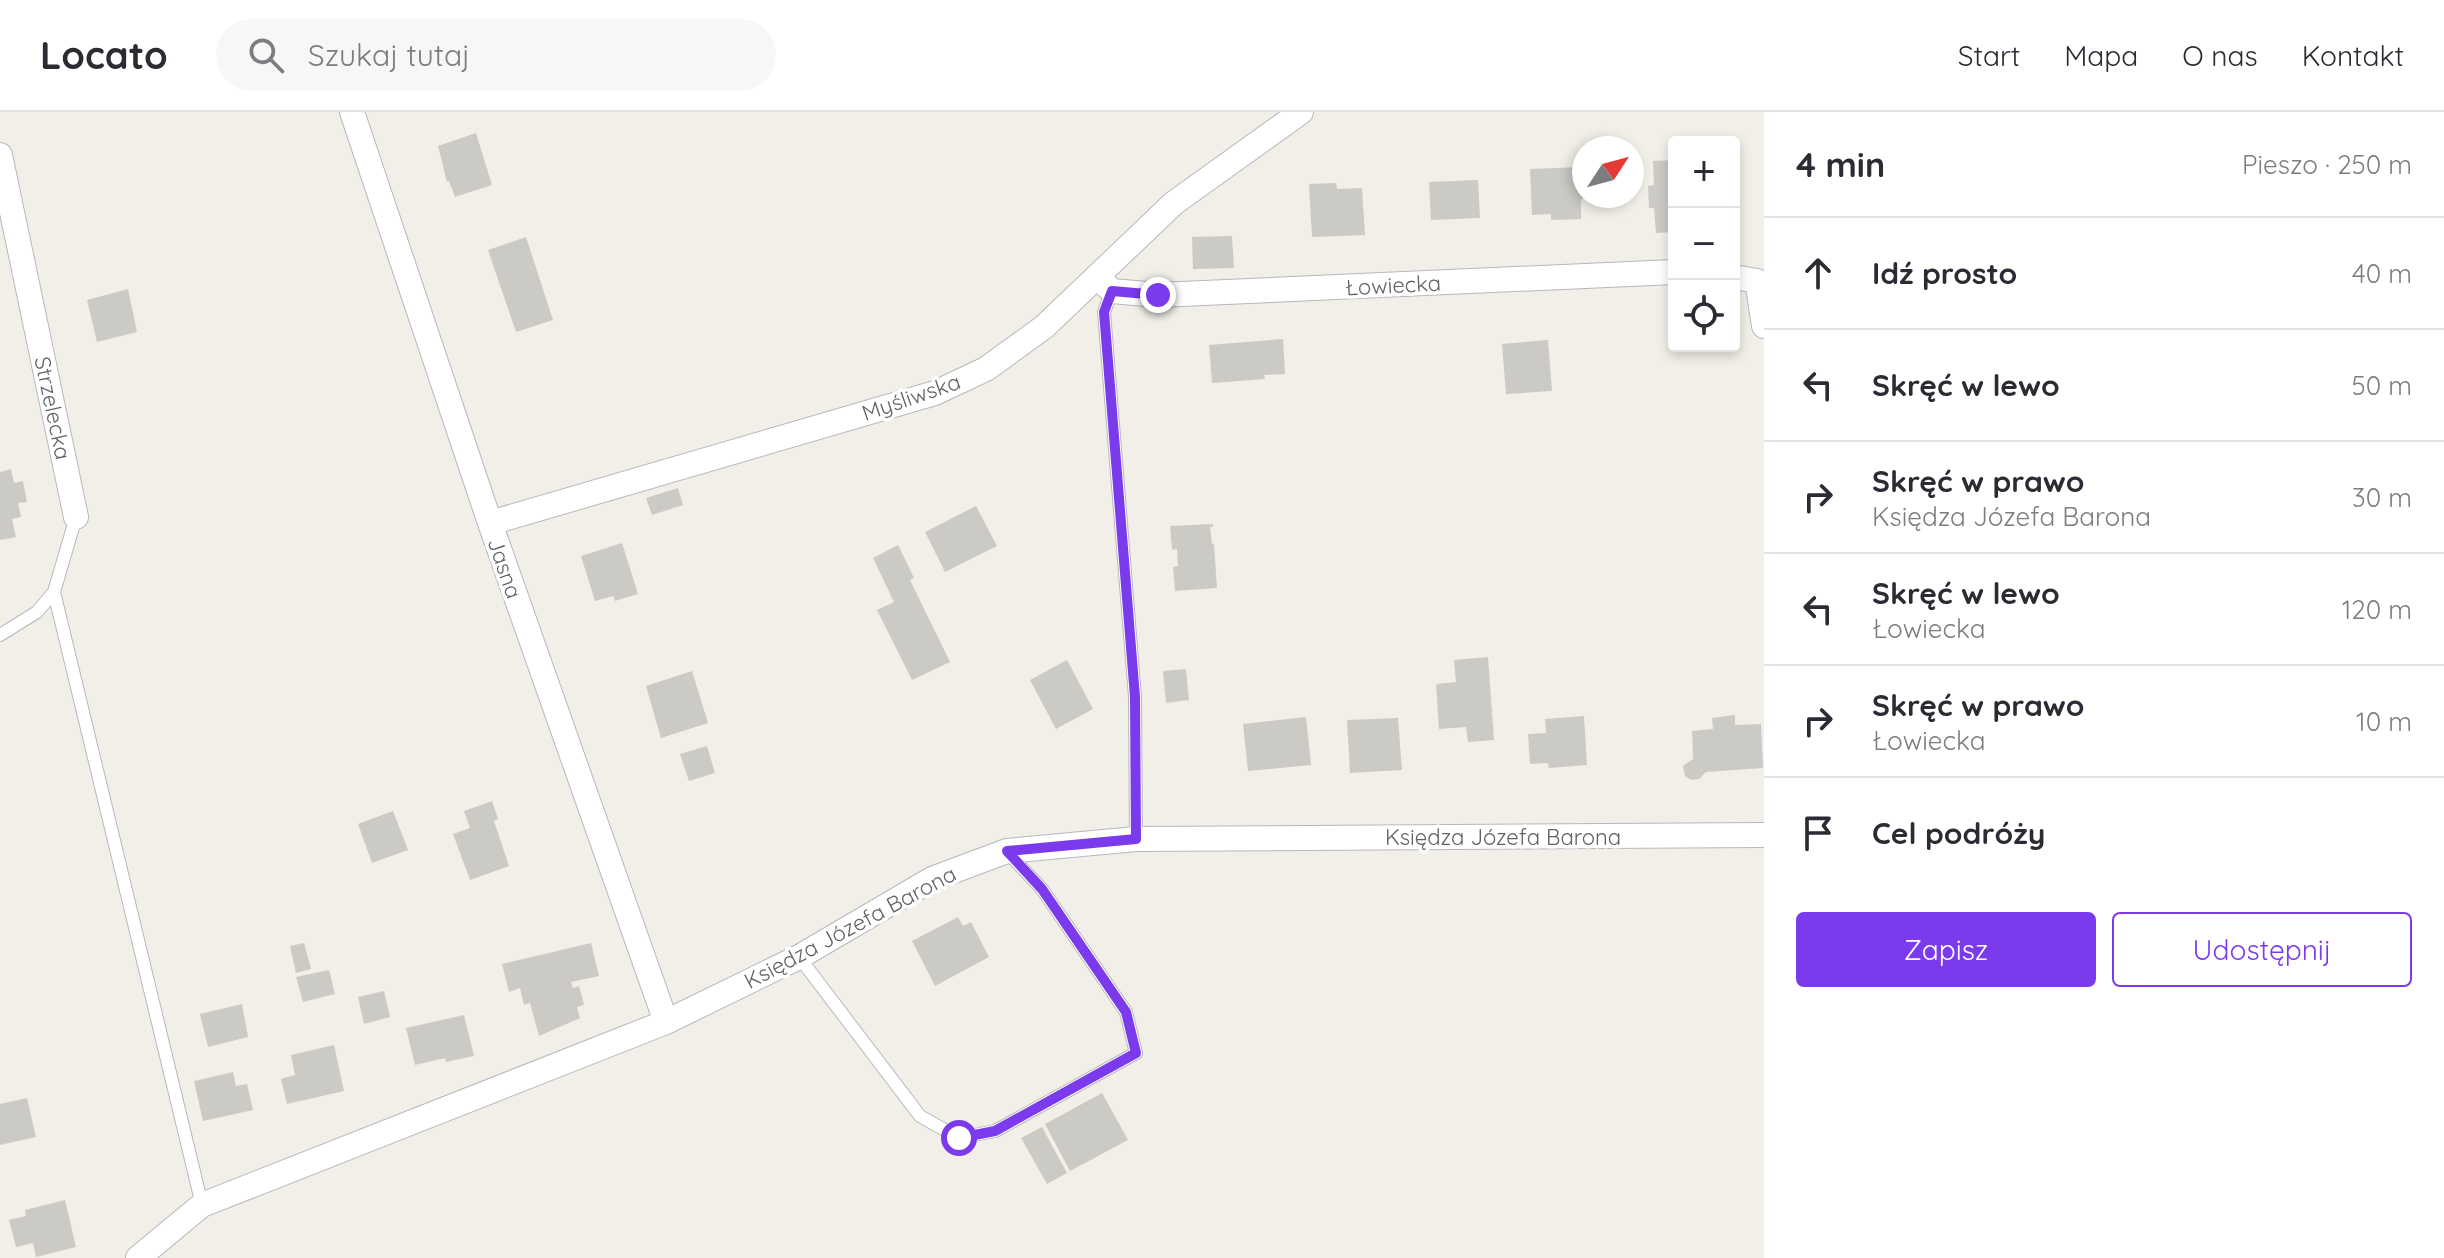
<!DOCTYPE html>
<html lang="pl">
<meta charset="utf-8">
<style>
body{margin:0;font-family:Quicksand,sans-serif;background:#f7f7f7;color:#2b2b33}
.controls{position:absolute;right:24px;top:24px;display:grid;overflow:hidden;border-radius:8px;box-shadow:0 4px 12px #0003}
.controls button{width:72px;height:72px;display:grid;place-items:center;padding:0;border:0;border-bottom:2px solid #e1e1e2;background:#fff;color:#2b2b33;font:40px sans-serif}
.compass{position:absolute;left:1572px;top:24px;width:72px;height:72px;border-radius:50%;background:#fff;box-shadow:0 4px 12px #0003;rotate:54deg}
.stop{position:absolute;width:24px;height:24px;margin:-18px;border:6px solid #7c3aed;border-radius:50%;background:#fff}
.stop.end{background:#7c3aed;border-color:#fff;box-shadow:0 2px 8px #0008}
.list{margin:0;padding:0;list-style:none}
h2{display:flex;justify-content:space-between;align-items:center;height:104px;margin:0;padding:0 32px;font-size:34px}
h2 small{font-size:26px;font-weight:400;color:#7c7c81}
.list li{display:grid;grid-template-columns:52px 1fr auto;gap:24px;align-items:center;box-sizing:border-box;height:112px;padding:0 32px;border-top:2px solid #e1e1e2}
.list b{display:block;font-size:30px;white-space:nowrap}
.list p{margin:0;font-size:26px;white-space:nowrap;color:#7c7c81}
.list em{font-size:26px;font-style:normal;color:#7c7c81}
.actions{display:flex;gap:16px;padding:24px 32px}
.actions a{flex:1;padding:18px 0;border:2px solid #7c3aed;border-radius:8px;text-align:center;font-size:28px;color:#7c3aed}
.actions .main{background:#7c3aed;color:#fff}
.icon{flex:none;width:44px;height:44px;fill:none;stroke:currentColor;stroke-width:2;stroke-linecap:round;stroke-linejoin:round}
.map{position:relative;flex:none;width:1764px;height:1146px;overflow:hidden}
header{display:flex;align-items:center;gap:48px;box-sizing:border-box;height:112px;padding:0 40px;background:#fff;border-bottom:2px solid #e1e1e2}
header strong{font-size:38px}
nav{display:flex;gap:44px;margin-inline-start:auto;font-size:28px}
.search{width:560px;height:72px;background:#f7f7f7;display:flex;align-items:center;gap:20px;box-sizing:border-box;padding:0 28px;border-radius:44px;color:#7c7c81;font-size:30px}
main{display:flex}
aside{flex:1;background:#fff}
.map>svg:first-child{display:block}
</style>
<header>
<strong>Locato</strong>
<div class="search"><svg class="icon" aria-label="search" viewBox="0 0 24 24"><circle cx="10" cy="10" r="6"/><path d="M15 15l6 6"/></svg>Szukaj tutaj</div>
<nav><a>Start</a><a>Mapa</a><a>O nas</a><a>Kontakt</a></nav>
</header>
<main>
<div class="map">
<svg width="1764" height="1146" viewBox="0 0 1764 1146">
<rect width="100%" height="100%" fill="#f1efe8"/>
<path fill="#cccac5" d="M476,21L492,73L455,85L449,69L447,70L438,34Z
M1674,48V120L1656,121L1654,96H1649L1648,74L1654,73L1653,49Z
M1579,55L1580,72L1584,76V85L1581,88V107L1551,108V102L1532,103L1530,57Z
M1478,68L1480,106L1431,108L1429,70Z
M1336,71L1337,77L1362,76L1365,123L1312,125L1309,72Z
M1232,124L1234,156L1193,157L1192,125Z
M526,125L553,208L516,220L488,138Z
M128,177L137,220L97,230L87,188Z
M1283,227L1285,262L1264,263L1265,267L1212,271L1209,233Z
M1548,228L1552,279L1506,282L1502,232Z
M11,357L14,371L23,369L27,390L18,391L21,405L12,407L16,425L0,428V360Z
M678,376L683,393L652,403L646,386Z
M976,394L997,434L945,460L925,420Z
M1213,412V415H1210L1212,432H1214L1217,476L1175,479L1173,455L1178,454L1177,437L1172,438L1170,414Z
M622,431L638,482L615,489L613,484L595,489L581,444Z
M898,433L914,466L910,468L950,550L912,568L877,498L894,490L873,446Z
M1488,545L1494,628L1468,630L1466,615L1439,617L1436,572L1456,570L1454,548Z
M1067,548L1093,597L1056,617L1030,568Z
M1186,557L1189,588L1166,591L1163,559Z
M692,559L708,611L661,626L646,574Z
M1735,603V613L1761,612L1763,656L1706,660L1699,667L1691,668L1685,664L1683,654L1693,647L1692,619L1713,617L1712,606Z
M1584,604L1587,653L1549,656L1548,651L1530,652L1528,622L1546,621L1545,607Z
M1306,605L1311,653L1248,659L1243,612Z
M1398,606L1402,658L1350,661L1347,608Z
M707,634L715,661L689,669L680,642Z
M492,689L498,707L494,709L509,754L470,768L453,722L470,716L464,699Z
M393,699L408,738L372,751L358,712Z
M958,805L963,814L971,810L989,845L935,874L912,829Z
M304,831L311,857L296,861L290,834Z
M591,831L599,864L571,870L573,876L579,874L584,893L577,895L580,906L539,924L530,891L524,893L520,876L509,880L502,852Z
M329,858L335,882L303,890L296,865Z
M384,879L390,905L364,912L358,885Z
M242,892L248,925L208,935L200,902Z
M464,903L474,944L446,950L445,946L415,953L406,916Z
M334,933L344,979L287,992L281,967L295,963L291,943Z
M233,960L236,974L247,972L253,998L203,1009L194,969Z
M1102,981L1128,1028L1070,1059L1045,1012Z
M27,986L36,1025L0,1033V992Z
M1042,1015L1067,1061L1047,1072L1021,1026Z
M65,1088L76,1135L36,1145L33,1131L16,1135L9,1108L26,1104L25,1098Z"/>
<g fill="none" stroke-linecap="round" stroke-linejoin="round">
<g stroke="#b5b8bc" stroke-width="14">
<path id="service" d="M1112,179L1104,200L1135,585L1136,727
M54,480L202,1093
M0,523L37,500L54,480L76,405
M799,845L920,1004L959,1026L995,1019L1136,941L1126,900L1042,777L1007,740"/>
</g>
<g stroke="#b5b8bc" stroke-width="26">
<path id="minor" d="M352,0L490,411L666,910
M0,43L76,405
M1097,165L1112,179L1158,183L1674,160
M1734,165L1757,169L1764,214
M490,411L935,281L986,257L1044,215L1174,91L1301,0
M138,1146L202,1093L666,910L799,845L932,767L1007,739L1136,727L1764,723"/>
</g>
<use href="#service" stroke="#fff" stroke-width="12"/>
<use href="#minor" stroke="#fff" stroke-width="24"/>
</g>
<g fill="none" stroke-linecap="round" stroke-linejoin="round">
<path stroke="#7c3aed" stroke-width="10" d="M959,1026L995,1019L1136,941L1126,900L1042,777L1007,739L1136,727L1135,585L1104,200L1112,179L1158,183"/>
</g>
<g text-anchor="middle" stroke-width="7" stroke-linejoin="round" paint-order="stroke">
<g font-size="22" fill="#5f6368" stroke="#fff">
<text transform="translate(1393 173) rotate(-3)" y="8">Łowiecka</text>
<text transform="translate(911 285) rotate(-19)" y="8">Myśliwska</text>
<text transform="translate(53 296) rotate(78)" y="8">Strzelecka</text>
<text transform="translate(505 456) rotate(71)" y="8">Jasna</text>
<text x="1503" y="733">Księdza Józefa Barona</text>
<text transform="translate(850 815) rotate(-28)" y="8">Księdza Józefa Barona</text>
</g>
</g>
</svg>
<div class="controls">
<button>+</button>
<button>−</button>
<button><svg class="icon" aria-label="locate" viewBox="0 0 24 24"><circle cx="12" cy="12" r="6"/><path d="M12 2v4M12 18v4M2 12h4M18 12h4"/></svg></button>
</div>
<svg class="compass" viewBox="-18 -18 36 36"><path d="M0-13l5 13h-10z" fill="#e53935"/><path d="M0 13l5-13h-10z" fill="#7c7c81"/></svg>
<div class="stop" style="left:959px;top:1026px"></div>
<div class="stop end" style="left:1158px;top:183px"></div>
</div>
<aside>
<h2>4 min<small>Pieszo · 250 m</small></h2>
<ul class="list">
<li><svg class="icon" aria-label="ahead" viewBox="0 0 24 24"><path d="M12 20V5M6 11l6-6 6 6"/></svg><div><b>Idź prosto</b></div><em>40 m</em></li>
<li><svg class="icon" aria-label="left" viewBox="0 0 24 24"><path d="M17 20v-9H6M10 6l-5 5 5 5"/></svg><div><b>Skręć w lewo</b></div><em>50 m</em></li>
<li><svg class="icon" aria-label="right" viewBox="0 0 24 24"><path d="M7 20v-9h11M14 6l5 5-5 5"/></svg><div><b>Skręć w prawo</b><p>Księdza Józefa Barona</p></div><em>30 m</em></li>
<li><svg class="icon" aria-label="left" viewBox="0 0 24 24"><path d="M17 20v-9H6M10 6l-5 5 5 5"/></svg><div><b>Skręć w lewo</b><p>Łowiecka</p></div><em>120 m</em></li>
<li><svg class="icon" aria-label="right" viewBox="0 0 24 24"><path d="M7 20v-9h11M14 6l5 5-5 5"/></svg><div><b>Skręć w prawo</b><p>Łowiecka</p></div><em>10 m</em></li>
<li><svg class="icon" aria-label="arrive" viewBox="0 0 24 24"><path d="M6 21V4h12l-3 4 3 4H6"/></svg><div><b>Cel podróży</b></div></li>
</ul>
<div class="actions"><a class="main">Zapisz</a><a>Udostępnij</a></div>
</aside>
</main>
